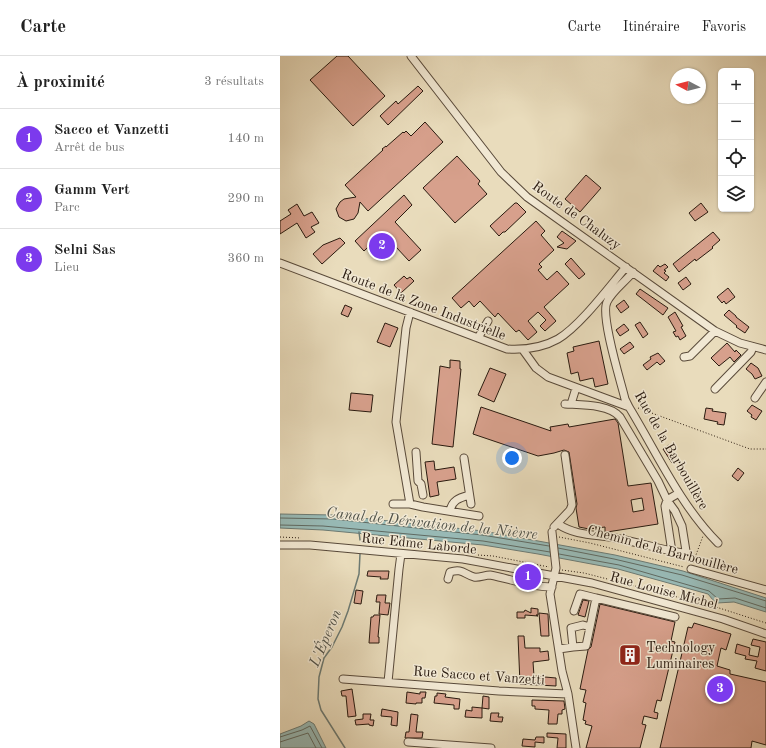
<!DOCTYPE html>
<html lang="fr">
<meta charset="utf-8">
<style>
body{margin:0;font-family:"Old Standard TT",serif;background:#f2f2f2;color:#222}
.controls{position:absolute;right:12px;top:12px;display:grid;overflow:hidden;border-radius:6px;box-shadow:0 1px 3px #0004}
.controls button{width:36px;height:36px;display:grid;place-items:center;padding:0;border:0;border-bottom:1px solid #e0e0e0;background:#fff;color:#222;font:20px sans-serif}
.compass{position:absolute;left:390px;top:12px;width:36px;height:36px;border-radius:50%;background:#fff;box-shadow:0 1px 3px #0004;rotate:277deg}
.you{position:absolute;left:232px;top:402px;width:14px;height:14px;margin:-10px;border:3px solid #fff;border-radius:50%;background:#1a73e8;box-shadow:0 0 0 6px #1a73e833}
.badge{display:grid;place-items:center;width:26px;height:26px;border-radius:50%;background:#7c3aed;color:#fff;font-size:13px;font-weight:700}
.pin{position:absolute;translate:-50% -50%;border:2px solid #fff;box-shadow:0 1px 4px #0006}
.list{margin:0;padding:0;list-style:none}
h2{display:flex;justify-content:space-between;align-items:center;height:52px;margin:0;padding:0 16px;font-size:17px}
h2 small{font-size:13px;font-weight:400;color:#767676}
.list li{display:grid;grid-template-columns:26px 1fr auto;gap:12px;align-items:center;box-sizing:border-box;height:60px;padding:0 16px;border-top:1px solid #e0e0e0}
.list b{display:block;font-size:15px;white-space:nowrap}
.list p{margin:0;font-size:13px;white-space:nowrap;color:#767676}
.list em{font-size:13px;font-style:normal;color:#767676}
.icon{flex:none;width:22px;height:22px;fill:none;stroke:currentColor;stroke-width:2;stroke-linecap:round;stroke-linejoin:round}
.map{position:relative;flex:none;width:486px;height:692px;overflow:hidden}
header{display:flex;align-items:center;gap:24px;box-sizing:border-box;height:56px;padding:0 20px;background:#fff;border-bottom:1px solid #e0e0e0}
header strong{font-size:19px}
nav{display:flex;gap:22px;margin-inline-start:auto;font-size:14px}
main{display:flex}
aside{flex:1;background:#fff}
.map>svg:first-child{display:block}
</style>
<header>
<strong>Carte</strong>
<nav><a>Carte</a><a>Itinéraire</a><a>Favoris</a></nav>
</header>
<main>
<aside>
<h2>À proximité<small>3 résultats</small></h2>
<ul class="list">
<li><span class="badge">1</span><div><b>Sacco et Vanzetti</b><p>Arrêt de bus</p></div><em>140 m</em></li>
<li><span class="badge">2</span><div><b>Gamm Vert</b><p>Parc</p></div><em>290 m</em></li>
<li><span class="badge">3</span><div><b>Selni Sas</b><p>Lieu</p></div><em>360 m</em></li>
</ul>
</aside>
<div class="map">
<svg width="486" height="692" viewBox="0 0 486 692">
<rect width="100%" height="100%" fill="#e9dcbc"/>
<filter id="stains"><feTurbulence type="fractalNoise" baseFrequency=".005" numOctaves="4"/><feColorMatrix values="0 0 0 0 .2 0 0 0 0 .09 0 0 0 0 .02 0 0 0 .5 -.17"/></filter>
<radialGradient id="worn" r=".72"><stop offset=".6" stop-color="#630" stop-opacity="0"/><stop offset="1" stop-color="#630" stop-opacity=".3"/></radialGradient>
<path fill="#98bab6" stroke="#6c7a73" d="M0,458L53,459L203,475L335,499L403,515L486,542V556L454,546L437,547L433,544L428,538L338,513L258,498L203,489L43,474L0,472Z
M29,665L34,668L46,692H0V678L21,670Z"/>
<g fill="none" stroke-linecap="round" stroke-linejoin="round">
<path stroke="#606a62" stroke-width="1" d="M0,462L53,463L202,479L269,490
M0,469L43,470L203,485L270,496
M278,492L334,503L402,519L486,545
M279,498L339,509L429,535L438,543L455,542L486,552
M0,681L22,674L30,670L42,692
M0,686L28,677L36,692"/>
<path stroke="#6c7a73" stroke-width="1.5" d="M79,476L80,484
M65,692L41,654L38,643L39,621L44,602L52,591L62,571L68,555L79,518L80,498"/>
</g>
<path fill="#d7a08c" stroke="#291a0f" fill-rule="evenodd" d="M57,0H68L105,40L73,70L30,24Z
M138,30L143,35L108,69L100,60L116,45L118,48Z
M145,66L163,86L88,155L80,146L78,157L74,163L66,165L59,161L56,153L60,146L64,143L76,141L65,129L103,94L102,93L106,90V91L123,76L124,77L126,75L131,80Z
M177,100L200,125L198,128L207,138L175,167L143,132Z
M306,119L321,132L300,156L285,143Z
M124,139L132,149L115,166L141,194L129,205L103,177L84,195L75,185Z
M235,147H237L246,156L225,176H223L219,180L210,170Z
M421,147L428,156L415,165L409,157Z
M17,148L24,160L32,156L39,167L31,171L35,176L26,182L17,167L0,178V165L11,158L8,154Z
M256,165L265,175L261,179L274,194L259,208L262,211L258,214L267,224L277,215L289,228L264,251L276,265L265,275L260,270L266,264L258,256L248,265L257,276L248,284L239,274L236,276L218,257L215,261L200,245L194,251L189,245L181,252L172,242Z
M282,175L296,185L287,193L277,191L284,187L277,181Z
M433,176L440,184L432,191L433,192L416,205L415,203L399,216L393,208Z
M60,182L65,187L42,208L33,198L43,189Z
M291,202L305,218L299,223L285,208Z
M385,208L388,211L384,214L386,215L384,217L389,221L386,225L373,215L378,209L380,211Z
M124,220L127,223L130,221L134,225L121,237L114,229Z
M406,221L411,228L403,234L398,227Z
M448,232L455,241L446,248L444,245L442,247L437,241Z
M360,233L388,252L383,259L356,238Z
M344,244L349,251L341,257L336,250Z
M65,249L72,252L68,261L61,258Z
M449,254L456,260V261L469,271L465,277L456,271L457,270L444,259Z
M395,256L403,270L401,271L406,280L400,284L398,280L396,281L393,276L396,275L388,261Z
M360,266L368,278L363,282L355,269Z
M105,267L118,272L110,291L97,286Z
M344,268L349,274L340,280L336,274Z
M319,285L328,328L315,331L313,322L300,325L298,316L291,318L287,297L294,295L293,291Z
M350,286L354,291L344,298L340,293Z
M447,287L455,296L456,294L461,299L454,306L450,301L439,310L431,302Z
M378,297L385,305L380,309L377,306L367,314L363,309L371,303L370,301Z
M170,304L180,305V313H181L173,391L152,388L160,310L170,312Z
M471,307L478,312L482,320L475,323L472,318L466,313Z
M210,312L226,318L214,346L198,339Z
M71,337L93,339L91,356L69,354Z
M472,349L482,355L476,364L471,361L472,359L467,355Z
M201,351L271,375L270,371L288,368L289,371L335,363L338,367L348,430L371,427L378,468L327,476H325V471L309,473L299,471L296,452L297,448L289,396L284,394L274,397L258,400L193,378ZM362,442L364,454L353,456L351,444Z
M426,352L433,353L432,355L446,357L444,369L437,368L438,366L424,363Z
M389,389L398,403L392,407L383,393Z
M154,405L155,414L174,411L176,423L157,426L159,439L150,441L145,406Z
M458,412L464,417L458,425L452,420Z
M88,515H109L108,523H100L101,521L87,520Z
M76,534L83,535L81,548L74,547Z
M97,539H106L105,547H110L108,559L99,558L100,546H96Z
M303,544L309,545L305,561L298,559Z
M320,548L395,566L391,585L395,586L381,645L377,644L374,656L378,657L377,663L364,660L362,668L366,669L360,692H306L312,670L305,668L306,665L303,664L306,647L303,646L306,634L300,633L308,594L311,591Z
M251,552L258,553V559H256L258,560L245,559V562H237V556H244L245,554L251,557Z
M259,557L268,558L269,580H261Z
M94,559H100L98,581H99V587H89L91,561H93Z
M414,567L451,578L446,594L441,592L437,610L450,614V618L486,626V689L472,685L471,692H380L408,571L412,572Z
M238,580H244L245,592H260V596L268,595L269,604L253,606L254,620L276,622V630L240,628Z
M473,583L486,586V615L475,612L477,605L465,603L466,600L455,597L457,588L470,592L469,599L478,601L480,591L471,589Z
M72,633L76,660L68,661L66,640H62L61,635Z
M127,636L140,638V636H146L145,642H142V647H136V648L126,647Z
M157,637L166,638L165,641L180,643L179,653H174V649L154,647L155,640H157Z
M203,640L209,641V653L202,652V662L185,661L186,654L192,655V651L202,652Z
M252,644L284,645L285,653L282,654V658H278L277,668H268L269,654L255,653V650H252Z
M102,653L118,656L117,670L111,669L112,661L101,660Z
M211,657H219L218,661H223L222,666L210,665Z
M83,658H91L90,664H94L93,670L89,669V668L76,669L75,664L83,663Z
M131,658L138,659L136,676H143L142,682H125L126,676H129Z
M267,677L286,678V692H277L278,682L267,681Z
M256,681H264V687L255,686V691L242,690L243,683L255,684Z"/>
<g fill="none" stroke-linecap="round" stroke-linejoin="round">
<g stroke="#594a3a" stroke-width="9">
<path id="minor" d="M131,0L221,116L247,141L435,275L460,287L486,294
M0,207L227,293C244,294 262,292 278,283C300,270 329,231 346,211
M353,216C345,226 332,235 327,246C320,260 341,326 345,343L349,351C377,397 400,449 438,487
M130,256L126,272L116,366L130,448
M198,282L208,265
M243,294L256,312L268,321L349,351
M404,301L410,300L435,275
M435,333L471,296L473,291
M475,342L486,326
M291,348L296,332
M136,396L138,425L141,428L143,439
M184,402L191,448
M113,448H130L143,451L199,460
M170,455C172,444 179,442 189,439
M278,468C297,481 319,478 340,483C361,487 382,494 403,497L406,495L402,470L395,455L387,444L378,425L340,361C329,348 301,349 285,348
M274,471L290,454L292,449L285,399
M272,476L276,512L270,538L282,615L288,638L296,692
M0,489H30L183,503L312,527L443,563L486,578
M392,496L385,450L387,444L399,437
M411,513L486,534
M168,523L170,516C182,512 184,518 194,521C199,522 205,519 210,519C231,523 250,531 272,531
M294,555L300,538L316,542
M293,591L306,590L310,571
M279,593L293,591L291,572L303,569L310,571L316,542L395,561
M63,623L219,635L288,638
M108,626L119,513L121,498
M128,686L211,692"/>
</g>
<path stroke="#291a0f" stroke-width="1" stroke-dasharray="1 2" stroke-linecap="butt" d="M358,352L470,393H486
M0,481L21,482
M279,481L310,487L404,511
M198,499L213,500L269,511
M413,507L423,480
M282,514L304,517L436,551L486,567"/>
<use href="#minor" stroke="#f1e8d3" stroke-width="7"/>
</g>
<defs>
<g id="building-square" transform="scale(1.15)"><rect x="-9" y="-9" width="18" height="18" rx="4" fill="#8f2418" stroke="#f1e8d3"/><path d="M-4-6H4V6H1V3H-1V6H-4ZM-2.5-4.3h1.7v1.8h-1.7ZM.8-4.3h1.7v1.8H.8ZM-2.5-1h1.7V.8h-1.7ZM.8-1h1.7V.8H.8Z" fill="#fff"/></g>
</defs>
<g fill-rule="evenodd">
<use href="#building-square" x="350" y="599"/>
</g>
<g text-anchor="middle" stroke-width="3" stroke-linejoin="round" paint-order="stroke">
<g font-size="14" fill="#291a0f" stroke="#f1e8d3">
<text transform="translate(297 159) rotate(36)" y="5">Route de Chaluzy</text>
<text transform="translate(144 248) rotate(21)" y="5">Route de la Zone Industrielle</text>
<text transform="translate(392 394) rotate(60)" y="5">Rue de la Barbouillère</text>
<text transform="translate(139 487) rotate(6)" y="5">Rue Edme Laborde</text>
<text transform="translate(383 493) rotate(15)" y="5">Chemin de la Barbouillère</text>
<text transform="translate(384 534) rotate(15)" y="5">Rue Louise Michel</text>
<text transform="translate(199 619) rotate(4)" y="5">Rue Sacco et Vanzetti</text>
</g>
<g font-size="14" fill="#291a0f" stroke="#f1e8d3" text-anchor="start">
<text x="366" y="596">Technology<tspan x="366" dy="16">Luminaires</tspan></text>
</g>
<g font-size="15" font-style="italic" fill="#505249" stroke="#f1e8d3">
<text transform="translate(152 467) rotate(6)" y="5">Canal de Dérivation de la Nièvre</text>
<text transform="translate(45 582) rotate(-67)" y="5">L'Éperon</text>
</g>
</g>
<rect width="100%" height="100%" filter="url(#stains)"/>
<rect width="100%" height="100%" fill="url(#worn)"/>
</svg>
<div class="controls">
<button>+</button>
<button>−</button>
<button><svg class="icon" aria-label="locate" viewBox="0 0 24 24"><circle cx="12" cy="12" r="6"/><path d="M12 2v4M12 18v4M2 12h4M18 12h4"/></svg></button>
<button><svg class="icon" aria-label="layers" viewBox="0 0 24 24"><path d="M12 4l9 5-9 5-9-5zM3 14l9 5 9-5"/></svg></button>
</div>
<svg class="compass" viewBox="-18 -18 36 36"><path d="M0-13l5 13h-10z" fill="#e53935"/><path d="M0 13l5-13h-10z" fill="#767676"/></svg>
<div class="you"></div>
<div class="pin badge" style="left:248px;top:521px">1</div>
<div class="pin badge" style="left:102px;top:190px">2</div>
<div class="pin badge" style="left:440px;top:633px">3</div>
</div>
</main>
